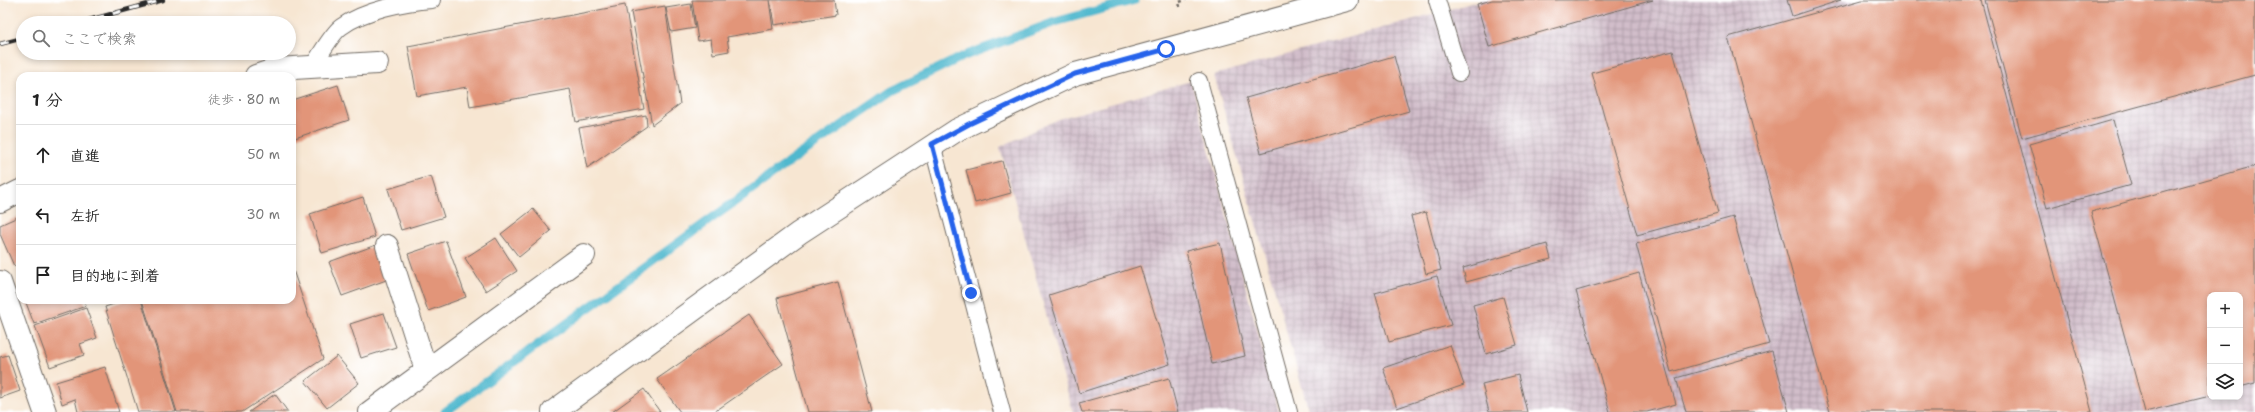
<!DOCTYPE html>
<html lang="ja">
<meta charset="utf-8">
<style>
body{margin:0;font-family:"Shantell Sans","Klee One",sans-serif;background:#f2f2f2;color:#222}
.controls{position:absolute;right:12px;bottom:12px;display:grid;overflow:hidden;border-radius:8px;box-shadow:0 2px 6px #0003}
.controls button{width:36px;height:36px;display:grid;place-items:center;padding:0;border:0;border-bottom:1px solid #e0e0e0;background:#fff;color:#222;font:20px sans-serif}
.stop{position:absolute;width:12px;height:12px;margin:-9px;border:3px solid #2563eb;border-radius:50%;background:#fff}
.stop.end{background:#2563eb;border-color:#fff;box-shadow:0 1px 4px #0008}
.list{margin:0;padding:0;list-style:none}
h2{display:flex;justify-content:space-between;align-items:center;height:52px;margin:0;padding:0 16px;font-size:17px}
h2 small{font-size:13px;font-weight:400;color:#767676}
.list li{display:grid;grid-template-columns:26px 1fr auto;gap:12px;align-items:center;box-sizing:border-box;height:60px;padding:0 16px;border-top:1px solid #e0e0e0}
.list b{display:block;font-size:15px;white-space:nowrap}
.list em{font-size:13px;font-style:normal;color:#767676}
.icon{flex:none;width:22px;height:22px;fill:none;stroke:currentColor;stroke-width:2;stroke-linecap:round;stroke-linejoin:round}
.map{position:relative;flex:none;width:2255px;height:412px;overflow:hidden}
.search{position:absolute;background:#fff;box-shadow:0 2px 6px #0003;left:16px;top:16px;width:280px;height:44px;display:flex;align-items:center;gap:10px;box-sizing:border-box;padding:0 14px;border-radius:22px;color:#767676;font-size:15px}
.panel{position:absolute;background:#fff;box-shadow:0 2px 6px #0003;left:16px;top:72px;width:280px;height:232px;border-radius:12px}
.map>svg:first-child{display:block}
</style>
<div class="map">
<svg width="2255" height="412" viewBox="0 0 2255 412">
<defs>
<pattern id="industrial-grid" width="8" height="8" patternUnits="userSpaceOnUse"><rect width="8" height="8" fill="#d1bdca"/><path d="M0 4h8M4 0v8" fill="none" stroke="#aa9aa4"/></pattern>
</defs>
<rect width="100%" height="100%" fill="#fff"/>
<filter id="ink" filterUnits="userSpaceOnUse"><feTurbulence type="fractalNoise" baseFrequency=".025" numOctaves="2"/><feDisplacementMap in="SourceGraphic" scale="8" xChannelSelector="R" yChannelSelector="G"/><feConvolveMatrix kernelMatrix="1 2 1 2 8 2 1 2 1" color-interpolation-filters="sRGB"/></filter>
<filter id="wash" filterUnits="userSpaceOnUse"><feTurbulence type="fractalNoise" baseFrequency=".012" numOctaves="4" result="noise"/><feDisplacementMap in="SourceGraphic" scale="16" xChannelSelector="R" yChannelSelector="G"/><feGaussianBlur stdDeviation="0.9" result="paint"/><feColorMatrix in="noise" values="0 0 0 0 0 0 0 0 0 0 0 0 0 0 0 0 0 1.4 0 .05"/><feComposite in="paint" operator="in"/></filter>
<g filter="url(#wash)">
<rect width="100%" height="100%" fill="#f7e6d2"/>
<path fill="url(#industrial-grid)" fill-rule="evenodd" d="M1482,0H2255V412H1309L1214,75ZM2210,295H2240V397H2210Z
M1191,81L1279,412H1073L1000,147L1058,119Z"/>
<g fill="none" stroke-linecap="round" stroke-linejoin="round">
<path stroke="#50b8ce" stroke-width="9" d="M445,412L795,158L892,91L964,56L1055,22L1135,0"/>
</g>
<g id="blocks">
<path fill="#e29579" d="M692,0H769L773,29L727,37L729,51L713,54L711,39L698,41Z
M770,0H834L836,15L774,25Z
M1492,0H1653L1489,47L1477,4Z
M1787,0H1841L1792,16Z
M1862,0H1981L2092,412H1830L1728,37Z
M1985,0H2255V75L2022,138Z
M691,4L695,28L671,32L666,8Z
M625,5L644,109L576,122L570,89L470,107L467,87L417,96L408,46Z
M665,6L680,104L652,125L631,12Z
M1673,51L1718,213L1637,235L1592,73Z
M1394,56L1409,111L1261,153L1246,98Z
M338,85L349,120L292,139V100Z
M646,115L647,126L587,168L579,128Z
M2113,120L2131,185L2047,208L2029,144Z
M1002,161L1011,193L975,203L966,170Z
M2255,166V383L2240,387V295H2210V396L2145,412L2091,212Z
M431,176L444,217L401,230L388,189Z
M363,197L375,237L322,253L310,214Z
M533,209L551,231L519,257L501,234Z
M1426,212L1441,270L1426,274L1411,216Z
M20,216V264L14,266L0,234V225Z
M1733,217L1769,344L1671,372L1636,244Z
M496,238L517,271L486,291L465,258Z
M446,241L466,297L428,311L408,254Z
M1220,243L1245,356L1212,364L1186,251Z
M1547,244L1551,259L1466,282L1463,268Z
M376,245L389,279L342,296L329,262Z
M1140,266L1170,364L1079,393L1049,295Z
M292,267L323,359L242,412H177L142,300H292Z
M1639,273L1676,404L1647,412H1610L1576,291Z
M1437,276L1451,325L1389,342L1375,293Z
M838,282L872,412H808L777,298Z
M1503,297L1517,345L1486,354L1473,305Z
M25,300H84L86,306L34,324Z
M126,300H141L176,412H138L105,307Z
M86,308L97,338L80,344L84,355L50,367L35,326Z
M384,313L396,347L361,358L350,324Z
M749,315L783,364L714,412H680L657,379Z
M1450,345L1464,385L1397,408L1383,368Z
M1772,351L1789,412H1686L1676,378Z
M8,355L20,391L0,398V357Z
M337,356L359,383L327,408L305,381Z
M105,367L119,412H78L75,399L62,404L56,382Z
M1518,375L1527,412H1489L1482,384Z
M1169,378L1178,412H1082L1079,403Z
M644,389L660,412H612Z
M275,394L288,412H249Z"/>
</g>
</g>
<g filter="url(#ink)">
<use href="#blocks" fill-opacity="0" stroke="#726c65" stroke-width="1"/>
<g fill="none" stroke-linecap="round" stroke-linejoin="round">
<g stroke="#726c65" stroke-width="18">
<path id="service" d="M1437,0L1459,73
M312,67C319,57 332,33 341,27C364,10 404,2 432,0
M1199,81L1289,412
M932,144L1002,412"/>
</g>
<g stroke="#726c65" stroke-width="24">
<path id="minor" d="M256,76L277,69L377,63
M0,201L20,191
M387,246L426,370
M0,282L45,412
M370,412L584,255"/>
</g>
<g stroke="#726c65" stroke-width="24">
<path id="tertiary" d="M553,412L799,233L957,130L1075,74L1347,0"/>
</g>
<path stroke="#726c65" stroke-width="2.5" stroke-dasharray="3 3" stroke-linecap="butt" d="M1180,7L1179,2L1186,0"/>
<use href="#service" stroke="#fff" stroke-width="16"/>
<use href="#minor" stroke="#fff" stroke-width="22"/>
<use href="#tertiary" stroke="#fff" stroke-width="22"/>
<g stroke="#2b2b2b" stroke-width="4.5">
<path id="rail" d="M78,23L163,0
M0,44L23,38"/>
</g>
<use href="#rail" stroke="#fff" stroke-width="3" stroke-dasharray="9" stroke-linecap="butt"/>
</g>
</g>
<g fill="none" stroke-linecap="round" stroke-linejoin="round" filter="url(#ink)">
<path stroke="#2563eb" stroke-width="5" d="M971,293L932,144L969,124L1075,74L1166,49"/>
</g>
</svg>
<div class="controls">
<button>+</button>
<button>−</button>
<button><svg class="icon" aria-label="layers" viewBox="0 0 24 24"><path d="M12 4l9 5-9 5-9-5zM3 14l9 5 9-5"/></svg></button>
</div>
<div class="stop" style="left:1166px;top:49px"></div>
<div class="stop end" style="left:971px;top:293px"></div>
<div class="search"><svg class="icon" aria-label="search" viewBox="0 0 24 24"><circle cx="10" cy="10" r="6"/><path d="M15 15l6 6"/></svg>ここで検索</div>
<section class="panel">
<h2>1 分<small>徒歩 · 80 m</small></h2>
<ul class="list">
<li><svg class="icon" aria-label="ahead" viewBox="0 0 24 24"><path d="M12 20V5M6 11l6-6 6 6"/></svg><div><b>直進</b></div><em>50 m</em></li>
<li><svg class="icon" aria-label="left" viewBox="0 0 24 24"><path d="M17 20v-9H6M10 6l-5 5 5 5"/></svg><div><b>左折</b></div><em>30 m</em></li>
<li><svg class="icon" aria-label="arrive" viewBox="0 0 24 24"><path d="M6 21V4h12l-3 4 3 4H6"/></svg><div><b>目的地に到着</b></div></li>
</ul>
</section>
</div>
